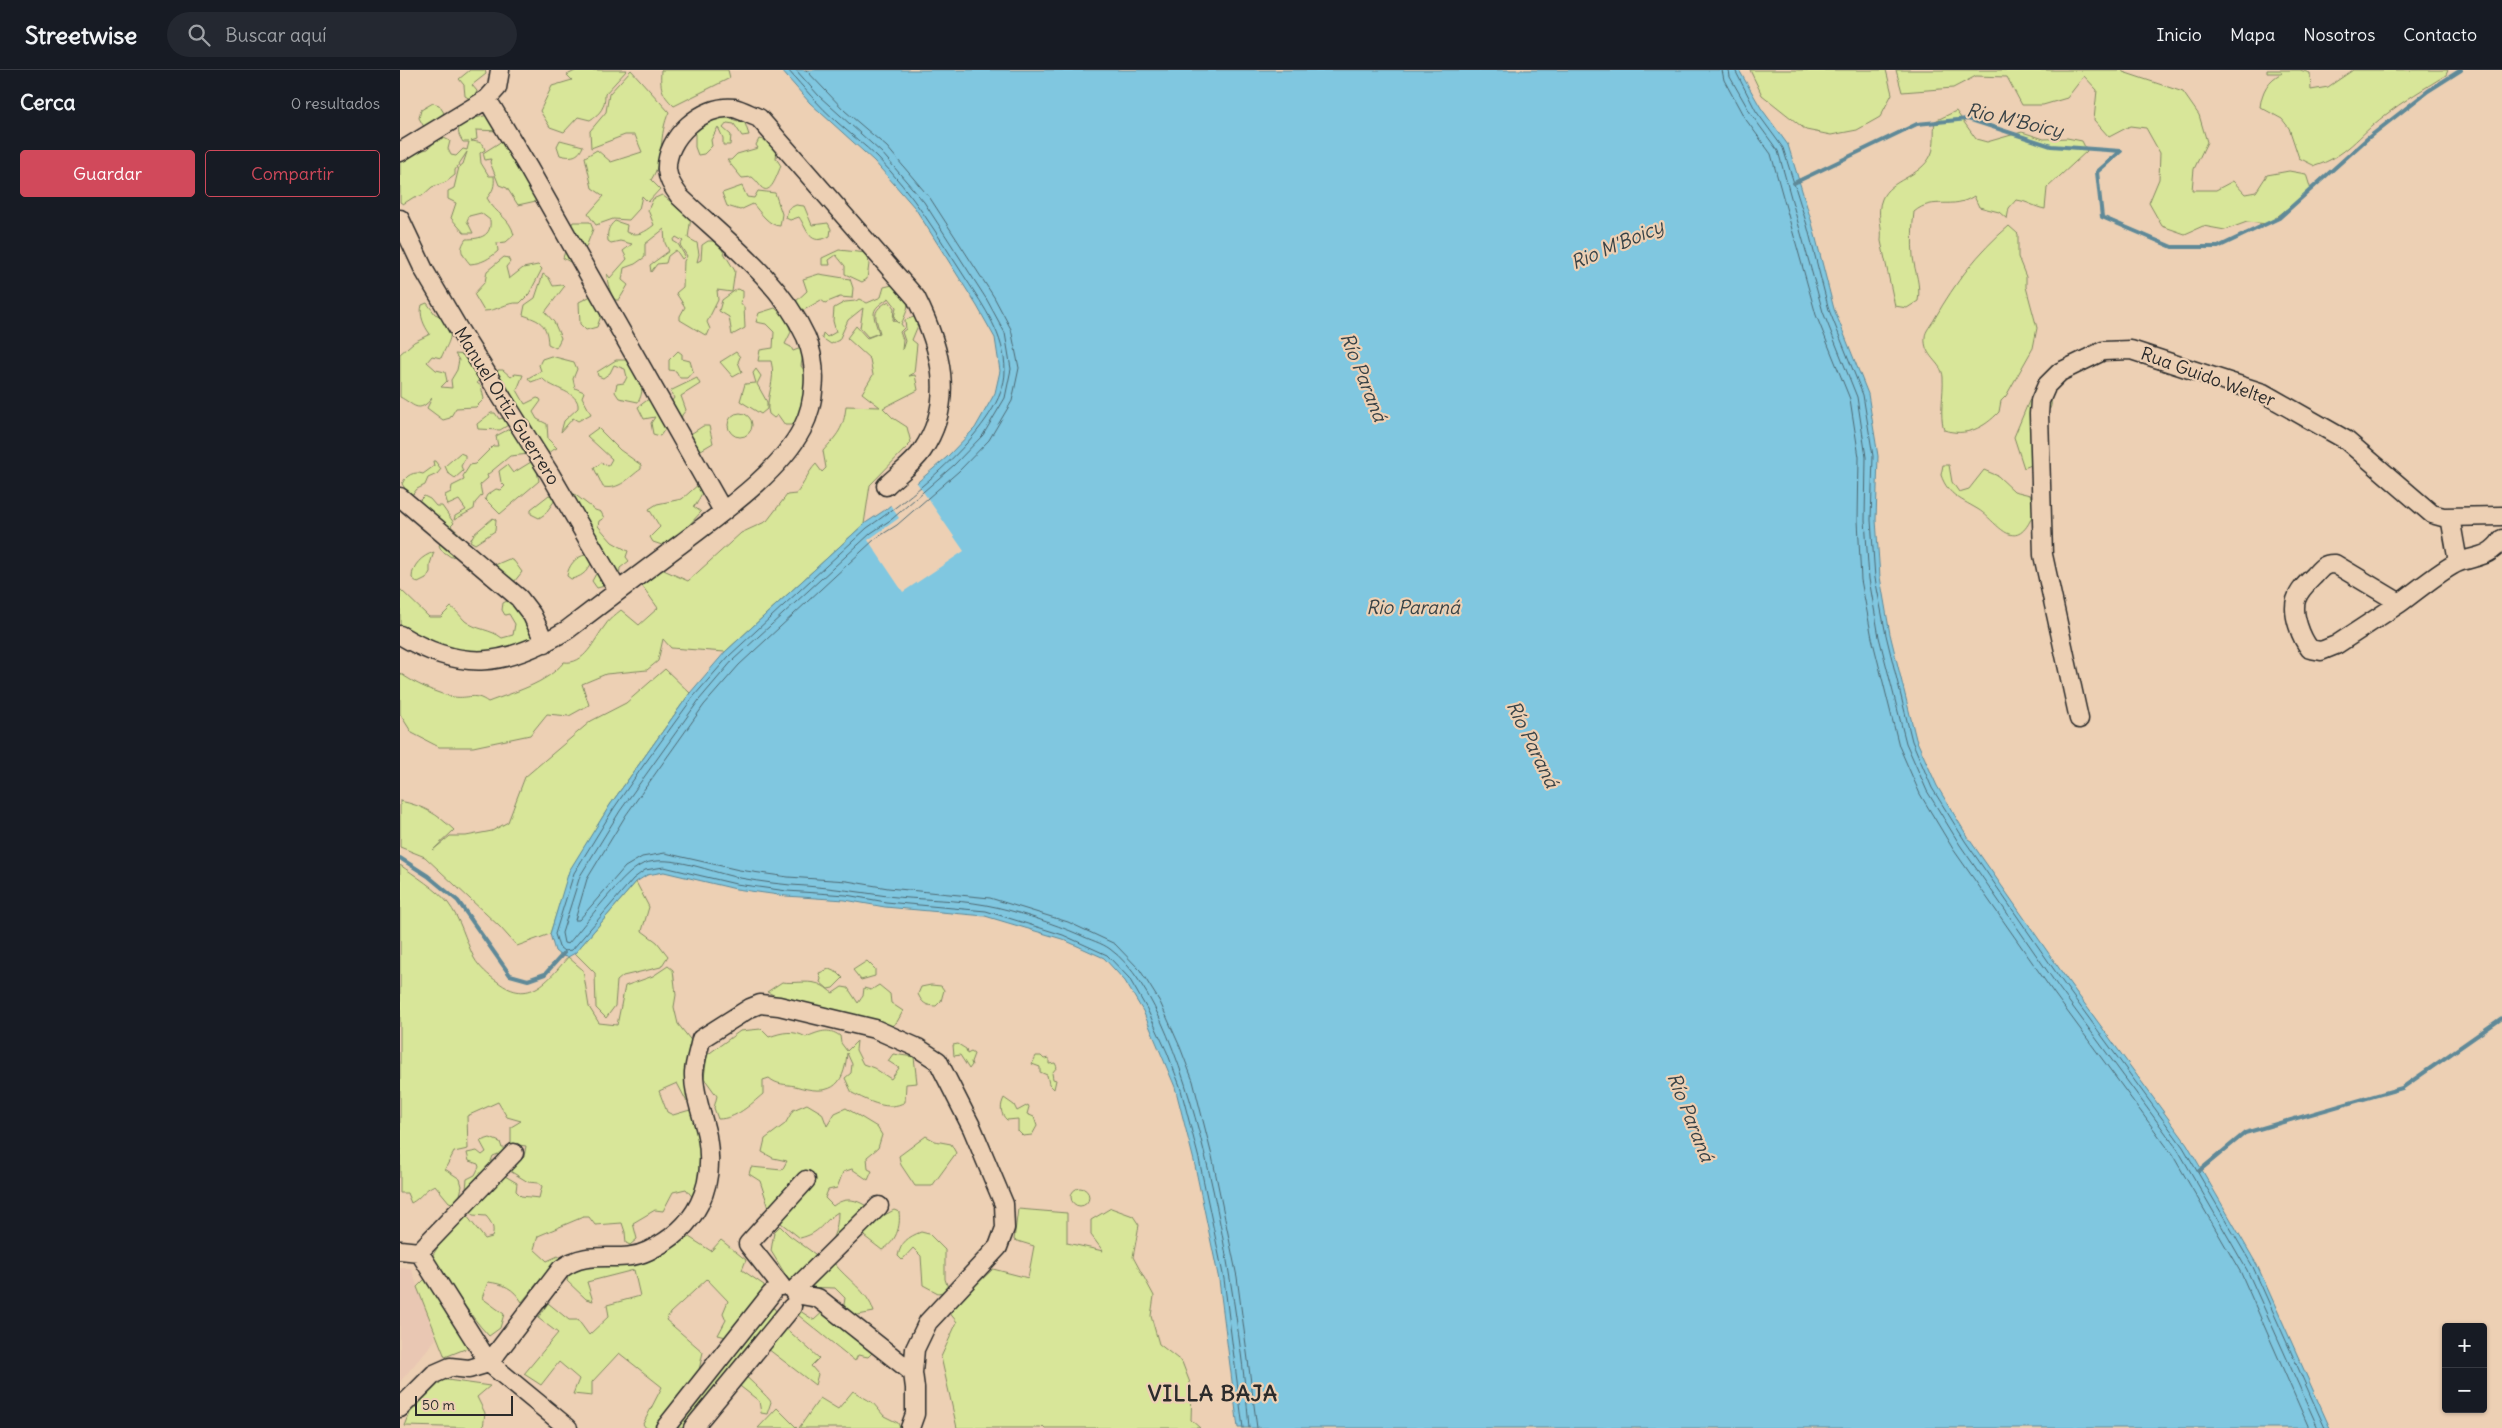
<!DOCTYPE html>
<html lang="es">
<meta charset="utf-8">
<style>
body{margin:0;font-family:Delius,sans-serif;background:#242831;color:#f1f3f6}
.controls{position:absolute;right:15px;bottom:15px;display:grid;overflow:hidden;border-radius:5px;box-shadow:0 1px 4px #0004}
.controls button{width:45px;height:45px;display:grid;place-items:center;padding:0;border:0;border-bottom:1px solid #363941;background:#171b24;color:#f1f3f6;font:25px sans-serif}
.scale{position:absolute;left:15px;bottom:12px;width:98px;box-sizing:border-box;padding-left:5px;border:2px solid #2b2b2b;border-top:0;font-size:14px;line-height:18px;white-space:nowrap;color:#2b2b2b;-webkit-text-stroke:4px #edd0b4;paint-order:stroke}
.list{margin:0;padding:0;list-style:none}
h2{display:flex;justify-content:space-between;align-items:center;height:65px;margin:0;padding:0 20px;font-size:21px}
h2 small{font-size:16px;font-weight:400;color:#9ea1a6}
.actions{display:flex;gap:10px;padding:15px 20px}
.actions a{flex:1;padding:11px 0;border:1px solid #d1495b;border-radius:5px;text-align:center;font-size:18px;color:#d1495b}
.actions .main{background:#d1495b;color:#fff}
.icon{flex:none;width:28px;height:28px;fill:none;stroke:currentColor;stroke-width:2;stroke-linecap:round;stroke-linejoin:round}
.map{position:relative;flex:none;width:2102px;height:1358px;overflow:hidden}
header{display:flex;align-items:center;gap:30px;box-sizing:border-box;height:70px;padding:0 25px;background:#171b24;border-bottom:1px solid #363941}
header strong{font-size:24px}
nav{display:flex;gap:28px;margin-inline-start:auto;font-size:18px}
.search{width:350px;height:45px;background:#242831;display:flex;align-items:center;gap:12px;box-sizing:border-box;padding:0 18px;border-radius:28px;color:#9ea1a6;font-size:19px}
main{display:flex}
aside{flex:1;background:#171b24}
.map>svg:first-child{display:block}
</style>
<header>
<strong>Streetwise</strong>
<div class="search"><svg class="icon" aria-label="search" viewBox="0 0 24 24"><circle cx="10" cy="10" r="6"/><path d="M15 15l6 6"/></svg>Buscar aquí</div>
<nav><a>Inicio</a><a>Mapa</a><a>Nosotros</a><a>Contacto</a></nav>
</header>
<main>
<aside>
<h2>Cerca<small>0 resultados</small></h2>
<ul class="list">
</ul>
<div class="actions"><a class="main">Guardar</a><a>Compartir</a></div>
</aside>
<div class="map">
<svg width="2102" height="1358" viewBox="0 0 2102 1358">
<rect width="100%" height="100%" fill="#edd0b4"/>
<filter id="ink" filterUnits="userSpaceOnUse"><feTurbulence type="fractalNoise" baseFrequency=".02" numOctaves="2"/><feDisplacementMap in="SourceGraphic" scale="10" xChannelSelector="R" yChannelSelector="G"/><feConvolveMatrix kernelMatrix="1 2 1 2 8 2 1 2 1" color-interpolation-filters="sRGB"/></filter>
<g filter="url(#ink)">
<path fill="#e9c7b3" d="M0,1198H11L36,1269L0,1312Z"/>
<path fill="#d8e699" stroke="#828862" d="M70,0H85L86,4L72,15L77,21L75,27L70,29L65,26L64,15L59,9Z
M177,0H227L205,24C205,37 201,43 190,50L178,47L164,62L150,57L140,41L152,16L172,10L167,5Z
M231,0L269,42C258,65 265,89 251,110L260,119L248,132L242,126L239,139L229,150L213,149L196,155L188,144L204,126L192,118L185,87L197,80L211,92L242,82L235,65H225L191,78L190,61L206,42L209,24Z
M261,0H328L330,8L274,36C261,24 260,17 261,0Z
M1350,0H1486L1492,24L1480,47L1457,60L1431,65L1406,60L1362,25Z
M1496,0H1722L1723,2L1783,22L1799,45L1807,72L1794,99L1792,120H1816L1833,111L1845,124L1856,122L1867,105L1889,101L1906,104L1911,120L1868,154L1847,152L1825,160L1803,156L1785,164L1762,156L1749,133L1759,109L1760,83L1746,58L1730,56L1709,67L1694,50L1697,20L1684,6L1667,28L1643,35H1622L1607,7L1576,6L1553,18L1502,22Z
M1867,0H1900L1910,3L1911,20L1928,17L1953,0H2048L2046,5C2025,18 2003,31 1984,46C1958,66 1947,86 1915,96L1899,88L1889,58L1882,49L1860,37C1862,21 1868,10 1882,3H1867Z
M33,33L39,35L44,43L33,52L24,57L19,48L21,40Z
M1556,41L1576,69L1587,72L1622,62L1644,69L1667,68L1682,71L1687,81L1647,118L1645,139C1634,137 1627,131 1616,130L1609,138L1607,149L1599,142L1579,137L1574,126C1552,141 1534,125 1514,142C1512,157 1512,172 1513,187C1515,203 1521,214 1518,231L1507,238L1495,236L1481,171C1483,156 1476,143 1482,129C1490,109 1520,108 1531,85C1536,74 1533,62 1535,51Z
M92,44L99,61L76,60L77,69L71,71C79,72 83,72 85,80L80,83L81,93L89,106H94C95,116 93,121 87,128C96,145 110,147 114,165L106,172L97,173L98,181C89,189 82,193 70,194C62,184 58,180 66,169C80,169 92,166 90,150L81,143L69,146L67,151L73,163H64L51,148L56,133L48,129V121L54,118L59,97L63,94L67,82L55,100V105L46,112L32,117L22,126L14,127L3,134L0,132V91L14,82L28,79L36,70L44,68L50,71L48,79L51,85L56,86L63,79L67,80L69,72H63C57,63 57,60 63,51Z
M321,46L345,53L349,65L342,66L334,54L327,53L323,58L331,65L330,75H323V68L318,57L311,70L312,76L304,84L298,85L295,77V57L310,47L313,51L314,47Z
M359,69L369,71L377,80L376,88L381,96C377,104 371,127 361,117C358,113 356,110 352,107L342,108L327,90H331L337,84L358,78L356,75Z
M160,70L183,76C179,87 171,88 160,85L157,76Z
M102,71L119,102L126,106L137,127L136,131L118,135L107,118L99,115L90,92L91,89L85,90L83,83Z
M342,116L347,127L354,128L358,121L375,123L382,144L380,156C369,156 360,142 353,134L340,140L327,136L322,123Z
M262,125L291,147L288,168L297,173L299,184L297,192L301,190L302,175L308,171H313L321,178L335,201L332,222L317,220L318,230L307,252L310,259L307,266L280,250V246L285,237L276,223L283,217L284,191L287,186L280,175L283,171L276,167L273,171L278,174L285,186L282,189L276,180L268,186L266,193L257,194L251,202L250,195L269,181L265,173L264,159L245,174V187L235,194L224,198L222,210L228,215L219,230H215C210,223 207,213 207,204L210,208L227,189L223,181L232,174L220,171L211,173L208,171C207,162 208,157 215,151L227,155L226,162C238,167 245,162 254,155L248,140L253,129Z
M396,135L404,136L412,155L428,153L431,159L430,166C409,177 408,160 399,147L390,150L386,148L388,139Z
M173,152H190L193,159L181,190L172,193L163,188C167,176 167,161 173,152Z
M1609,156L1618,164V187L1626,207V217L1637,258L1633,278L1606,326L1601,331L1599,342C1584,358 1566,367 1544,360C1539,344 1544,325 1543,307C1542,292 1523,287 1525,267C1525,261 1532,254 1535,248C1555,213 1578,182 1609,156Z
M439,180L467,183L469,194L467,209L462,212L445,204V196L436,185L429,190L430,195H422V188Z
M104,187L108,188L110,192L106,197L109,209L123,198L138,195L142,199L129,224L120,233C105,232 98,241 84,241L74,224L85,212L87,201Z
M143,204L149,208L153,216L162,215L164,217L145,242L154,252L161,268L156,278L148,274C147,253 140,251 123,245L125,235L135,228Z
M419,204L450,209L453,218L452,228L440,227L425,233L421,230L404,240L393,234L407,221L403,209Z
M497,214C510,231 511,234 501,254L504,258L500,262L503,270L502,280L505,271L502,262L506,259L505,250L517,246L519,253L512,270L517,274L514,303L509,306L515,305L518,320L483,338L493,348L507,357L511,373L470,415L464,454L325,582L271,578L263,569L258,591L247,600L206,604L182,614L189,635L169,646L147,644L130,665L73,677H39L12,663L0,644V603C11,612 40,625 54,627C69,629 74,622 88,632C114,622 146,614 164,592C185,595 194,570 204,557C208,550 215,545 221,540L239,555L258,538L238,510L257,497L288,511L341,463L367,451L387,425L396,424C404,415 407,403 416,394L422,402L426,398L423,381C437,365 444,359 446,336L480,337L462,323L473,305L470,289L447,268L456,256L467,268L480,263C475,245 471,241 489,231L494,238L493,250L499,253L494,248L496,237L489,228C470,240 472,242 479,263L468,267L460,258L463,238L448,250L439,270L431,274L422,268L423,263L427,267L436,262L433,251L434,238L445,232L456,231L459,229L467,233L481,227L484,217Z
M337,219L343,221V227L340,232L344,237L345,258L332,265L329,247L319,241L322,230Z
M191,226L198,228L202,243L197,257L186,260L180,254L179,232Z
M27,233L35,244L45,248C55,267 49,270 41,288L32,286L27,292L36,300L45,302L47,311L41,317L52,318L51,310L57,300L59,290L55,284L66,285L68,291L75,295L80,307L77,313L81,316L84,329L76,337L56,338L50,348L43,350L27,338L32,328C18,345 14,334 0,327V284L14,272L30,264C24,256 19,245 22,235Z
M375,238L386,248L391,262L385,274L391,277L393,281L404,277L401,296C413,310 403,341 394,355H385L378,345L374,348L369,344C364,330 377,310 371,291H358L360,280L373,278L374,262L366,254L356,252L359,243Z
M278,281L282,284V289L290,291L293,301L287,308H280L276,301L269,300V290Z
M336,282L340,287L338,292L342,302L333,307L320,292Z
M151,286L174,292L177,299L173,309L175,318L184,322L182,327L191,344L178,351L173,348L161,362L164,351L178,338C180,321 152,320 142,308L131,312L128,308L141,301L139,295L142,289Z
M216,290H232C238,304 247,318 238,332L219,328L215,322L217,314L224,313L227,307L225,299L214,295L210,303L203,308L198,306L197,302Z
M356,299L361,306L357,314L367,332V339L361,344L340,331L345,314L356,313L353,303Z
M98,300H103L111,307L115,304L123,305L117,320L125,334L137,328L140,329L141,331L133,342L137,349L147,354L148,369L157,378L143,385L132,358L115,349L97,303Z
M297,308L300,314L281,326L286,340L282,345L281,351L268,336L274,328L270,321Z
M1639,322L1651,325C1652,337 1652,340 1640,346L1636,393L1624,398L1614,367L1629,331Z
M250,328L267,356L260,366L253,364L251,353L255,347L244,349L238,337Z
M328 355a12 12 0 1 1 24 0a12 12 0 1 1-24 0Z
M91,343H95L99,349L109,346L110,354L100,360L78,359L77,354Z
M115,356L130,384L110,386L87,405L88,408L80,415L82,425L75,433L74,439L54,450L55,446L66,440L59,430L48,435L45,425L51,422L52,416L64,410L63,406L70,395L75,394L93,376H98L96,366Z
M303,356H309L313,373L301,380H295L286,367Z
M198,358L220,380L241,395V399C228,408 220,420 203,417L194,398L201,393L208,396L212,389L187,366Z
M60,383L65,385V389L61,396L63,401L55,408L48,403L45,396Z
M33,391H35L41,399L37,404L28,408L25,415L17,419L13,424H9L2,414C6,405 14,401 23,404L34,396Z
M131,392L136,396L139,411L100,444L85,429L87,425L96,419L101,420L105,416L101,412L99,401L107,395L113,403Z
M1543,395H1549L1552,412L1559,422L1569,419L1584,400L1598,406L1614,421L1630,425C1635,434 1634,442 1630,451C1613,483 1596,451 1579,440C1563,430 1548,426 1541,405Z
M299,414L304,419L296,435L293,436L301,442L290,454V461L265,476L253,472L250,467L260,457L249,439L257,434L282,429Z
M173,423L195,440L201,442L204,448L199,451L198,456L212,472L228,481L226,487L229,491L220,498L219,507L209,515L197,518L192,511L197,502L169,430Z
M149,425L153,426L155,430L145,444L139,448L131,444V439Z
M24,426L30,429L36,436H42L54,453L51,456L67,471L61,474L58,485L51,487L41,480L39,475L45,470L16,434Z
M93,448L96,450L95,461L75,474L70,471L74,464Z
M34,482L30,494V502L26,509L18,513L12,508C12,495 22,486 34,482Z
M186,485L191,494C186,503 181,507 171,509L167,506C168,496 176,486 186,485Z
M109,489L114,491L122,502L114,512L92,501L95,495Z
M0,519L29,547H41L51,537C57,541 60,546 65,551C76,560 91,559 102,568L113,565L115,554L109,544L105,545L102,540L103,533L111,529L124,544L122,549L136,556L142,566L92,583L48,581L0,555Z
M265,599L290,623L210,735L170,801L150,864L117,876L100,857L25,787L0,777V731C24,736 37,744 54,760L33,780L50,766H66L92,761L108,752L125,707L191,651L226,633Z
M0,795C13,804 39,821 48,833C61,850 65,869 74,888C79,897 89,906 98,912C129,936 148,911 168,887L183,900L189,937L199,953L217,955L225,916L253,906L268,896L273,900L276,925L274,937L278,954L293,973V1028L287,1032L277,1013L259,1021L267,1042L273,1045L290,1040L291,1035L297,1038L303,1094L294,1129L286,1119L273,1122L263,1141L255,1140L233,1153L237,1169L230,1175L226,1173L225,1162L222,1153L195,1155L189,1147H183L138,1166L134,1179L147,1191L158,1186L164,1190L138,1212L122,1232C113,1218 104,1214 88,1212L82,1228L104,1244L100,1258L89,1266C66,1242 52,1213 31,1188L49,1159L67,1146L85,1169L92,1167C95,1158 92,1153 86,1146L73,1145L68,1141L105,1106L117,1113L116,1121L121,1126L139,1128L142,1116L138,1113L128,1112L110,1101L124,1087L126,1076L111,1074V1057L121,1051L107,1047L98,1032L67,1046L68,1079L54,1082L45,1099L60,1109L62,1116L58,1135L49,1132L35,1115C24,1119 21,1128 11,1133L7,1123H0Z
M236,812L249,837L242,861L257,872L268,886L261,897L223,906L217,911L215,936L206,948L196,938L195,903L175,883Z
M467,891L475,899V906L461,910L453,900Z
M429,899L438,903L443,908L433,918L428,919L420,912L421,909L419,903Z
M382,912C394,914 412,909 423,916C427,918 429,921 433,923L442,917L448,918L458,933L463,926L464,918L471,920L479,915L490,924L491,933L503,941L497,952L489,958L379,931L378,927L367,922Z
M531,915L541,916L544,920L541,931L536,936C526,936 522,933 518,924L521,917Z
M361,959L369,967C383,962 393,960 406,967C419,962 428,957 440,966L441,973L447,981L457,971L456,980L463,994L474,998L491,1009L499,998L488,991L493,984L514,987L517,1013L506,1014L505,1032C488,1042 469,1031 452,1023L445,1008L451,1003L452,994L447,983C444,1019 429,1026 395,1016C385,1014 377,1015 369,1008L363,1010V1024C350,1035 336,1049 318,1049L314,1038L317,1026L304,1008L307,985L340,961Z
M558,974L566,979L567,984L571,982L574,984L571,992L572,995L569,999L560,985L554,986L553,975Z
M636,986H641L644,989L649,988V994L655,993L657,997L652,1003L653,1009L656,1010L654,1019L649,1014L647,1005L640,1002V997L632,994Z
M604,1028L614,1035L617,1041L628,1035L629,1037L627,1044L634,1047L637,1056L632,1065L623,1066L618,1061V1049L607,1050C600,1044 600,1036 604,1028Z
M407,1034L422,1043L427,1056L435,1043L446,1038L477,1057L482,1065L478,1078L467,1087L468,1099L472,1101L468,1110L452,1099L443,1102L437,1118L428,1120L425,1128L433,1136C451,1122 466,1135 481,1147L494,1140L499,1142C501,1157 496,1172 482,1180L460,1163L434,1189V1193C447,1210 468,1221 474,1242L442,1248L445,1228L435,1218L400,1217L388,1209L371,1181L374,1162L380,1156L389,1165L419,1187C432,1174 438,1160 438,1142C421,1153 421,1163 400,1168L381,1153L378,1143L369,1138L360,1111L349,1104L351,1097L382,1100L387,1091L373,1088L362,1082L365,1069L385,1054L393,1040Z
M526,1066L535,1071L551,1074L556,1083L532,1116H515L501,1095L499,1086Z
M90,1068L100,1072L102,1078H117L97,1093L98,1084L93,1086L81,1117L66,1119L67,1109L75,1105L79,1097L78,1094L69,1091L67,1083L77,1081L82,1085L86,1082L80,1071Z
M671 1127a9 9 0 1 1 18 0a9 9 0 1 1-18 0Z
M711,1138L733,1146L739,1155L733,1187L754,1226L751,1246L759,1274L782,1292L792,1318L791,1350L800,1358H645L643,1356L641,1358H557L541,1287L557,1252L548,1241L593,1199L628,1208L634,1176L614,1170L618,1139L667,1143V1173L703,1181L691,1165V1150Z
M521,1162L529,1164L545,1180V1209L549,1221L538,1223L523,1215L521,1186L513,1178L502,1190L498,1186C501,1172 508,1167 521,1162Z
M289,1167L311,1181L321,1170L346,1190L342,1200L364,1215V1226L351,1241L374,1238L380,1248L288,1358H273L350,1266L351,1243L330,1268L318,1265L326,1250L323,1243L328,1231L307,1209L270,1243L266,1250L303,1282L297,1309L255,1358H246L243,1354L262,1317L219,1283L192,1312V1326L173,1324L179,1309L159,1292L141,1315L124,1304L158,1263L138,1248L148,1233L169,1250H178L189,1265L209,1246L207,1235L240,1226L234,1200L187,1212L193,1231L186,1229L167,1211L170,1199L235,1193Z
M28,1206L70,1277L45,1287L17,1217Z
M406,1230L400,1241L414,1250L426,1239L473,1282L468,1287L458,1285L455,1291L393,1241L398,1233Z
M382,1255L419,1288L411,1296L418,1304L415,1315L368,1279Z
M344,1305C349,1309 369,1328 371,1332L367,1344L361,1343L359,1331L336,1313Z
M40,1309L90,1316L77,1327L85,1343L83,1358L5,1356L13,1335Z
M453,1321L473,1333L484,1346L498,1353L500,1358H399L420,1328L438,1339Z
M377,1338L397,1358H358Z"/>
<path fill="#80c7e0" stroke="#5e8998" d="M381,0H1339L1361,38L1388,75L1412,153L1434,239L1468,324L1478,386L1476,450L1480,507L1490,564L1516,669L1537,716L1569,769L1668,911L1787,1074L1857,1195L1930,1358H838L819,1210L794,1091L775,1017L743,941L725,911L704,888L662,869L585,846L485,837L445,830L386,826L336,819L264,802L247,805L236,812L175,883L168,887L161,886L155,881L150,864L169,801L210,735L290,623L325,582L464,454L485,440L547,387L575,358L595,323L600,301L595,268L577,236L515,138L474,91L410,33Z"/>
<path fill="#edd0b4" d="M515,410L564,481L503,522L468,470L499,448L489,433Z"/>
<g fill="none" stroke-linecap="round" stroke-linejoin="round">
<path stroke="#4d6973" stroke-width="1" d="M388,0C404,18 419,36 437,52C450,64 465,75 477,87C513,123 538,166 566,209C584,237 605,266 605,301C605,355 508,430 467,458L329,586L294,626L243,696L214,738L174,803L155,864L159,877L164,881L172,880L233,809L245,800L264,797L336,814L387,821L446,825L486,832L586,841L663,865L707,885L729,908L747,939L767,982L780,1016L799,1089L824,1209L843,1358
M396,0L419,26L482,83L524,132L587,230L605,263L611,299L605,328L583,365L554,395L492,449L471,463L333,590L299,630L220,741L180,806L162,863L164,873L168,874C184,856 223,802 243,794C271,783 312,803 340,808C362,812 384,815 406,816C433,818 460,822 487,826C520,830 554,829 586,835C614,840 655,854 680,865C690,870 702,873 710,879C797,941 841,1253 849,1358
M406,0L445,41L487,77L530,128L594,227L611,259L619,298L612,331L589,370L559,401L497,455L475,469L339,595L304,635L226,745L187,809L175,850H179L225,797L242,787L265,783L339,800L388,807L447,811L488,818L590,828L668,852L715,874L740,900L760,932L780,977L793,1011L812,1086L837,1207L857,1358
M1322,0L1324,10L1344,47L1371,84L1416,245L1450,329L1459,387L1458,450L1461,510L1472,568L1499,676L1520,724L1553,779L1653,922L1772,1084L1841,1203L1909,1358
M1329,0L1330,7L1351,44L1378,81L1423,242L1457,327L1466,387L1465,450L1469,509L1479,567L1506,673L1527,721L1560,775L1659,918L1778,1080L1847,1200L1918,1358
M1335,0L1356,41L1383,78L1407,155L1429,240L1463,325L1473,386L1471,450L1475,508L1486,565L1512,671L1532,718L1565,771L1664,914L1783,1077L1853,1197L1925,1358"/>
<path stroke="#5e8998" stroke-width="4" d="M1394,113L1517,54L1568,49L1651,76L1721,81L1697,102L1702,147L1772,177H1818L1879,148L1968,68L2028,21L2061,0
M0,788L28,806L58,831L110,905L128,910L145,904L164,883
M1799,1101L1845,1063L2002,1018L2102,948"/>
<g stroke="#2b2b2b" stroke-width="21">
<path id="minor" d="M87,29L129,99L323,441
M0,82L87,29L97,18L100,0
M0,149L24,200L58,258L150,404L218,521
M0,427L119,528L132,545L145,573
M2050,447L2058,492
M2000,533L1936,575L1921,581L1910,579C1901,568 1892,544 1896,530C1899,520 1908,512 1915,505C1921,498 1925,493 1935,494L2000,533C2014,523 2045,497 2059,492C2076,486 2091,487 2102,469
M0,565C63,603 106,596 167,560C205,531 243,502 282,473C321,443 379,403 402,359C416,332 418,295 406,267C380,210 324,169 280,127C274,119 268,110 267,100C265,68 303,34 334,38C342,40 351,45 359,48L516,228C541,278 556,331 522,381C513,394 497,405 486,416
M1679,649L1643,485L1639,344L1640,331L1647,315L1660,302L1703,281L1731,280L1863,323L1946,370L2032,444L2043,447L2102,446
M0,1180L19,1182L89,1293L168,1358
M19,1182L114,1083
M381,1216L348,1174L406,1110
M393,1221L479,1136
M395,1224L418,1228L513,1303
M0,1338L34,1304L50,1297L69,1299L89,1293L161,1199C190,1177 219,1195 248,1181C297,1158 316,1117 307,1066C303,1046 293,1023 294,1002C295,991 299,980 301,969L350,938L360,934L379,936L475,959L518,978L538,991L572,1058L604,1134L605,1158L598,1177L528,1252L515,1279L513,1303L515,1318V1344L510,1358
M265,1358L371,1224
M293,1358L392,1237"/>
</g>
<use href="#minor" stroke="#edd0b4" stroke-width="18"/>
</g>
</g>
<g text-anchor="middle" stroke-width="4.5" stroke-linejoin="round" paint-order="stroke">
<g font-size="18" fill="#2b2b2b" stroke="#edd0b4">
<text transform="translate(1808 307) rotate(20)" y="6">Rua Guido Welter</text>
<text transform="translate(107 336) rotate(58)" y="6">Manuel Ortiz Guerrero</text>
</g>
<g font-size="19" font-style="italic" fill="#384246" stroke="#edd0b4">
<text transform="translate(1615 50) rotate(13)" y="7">Rio M'Boicy</text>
<text transform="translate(1217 174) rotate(-23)" y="7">Rio M'Boicy</text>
<text transform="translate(964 307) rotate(68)" y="7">Río Paraná</text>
<text x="1013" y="544">Rio Paraná</text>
<text transform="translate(1133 674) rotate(64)" y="7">Río Paraná</text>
<text transform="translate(1291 1047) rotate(68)" y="7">Río Paraná</text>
</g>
<g font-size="22" font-weight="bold" letter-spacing="1" fill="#2b2b2b" stroke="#edd0b4">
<text x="813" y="1331">VILLA BAJA</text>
</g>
</g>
</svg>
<div class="controls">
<button>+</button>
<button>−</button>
</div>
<div class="scale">50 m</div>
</div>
</main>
